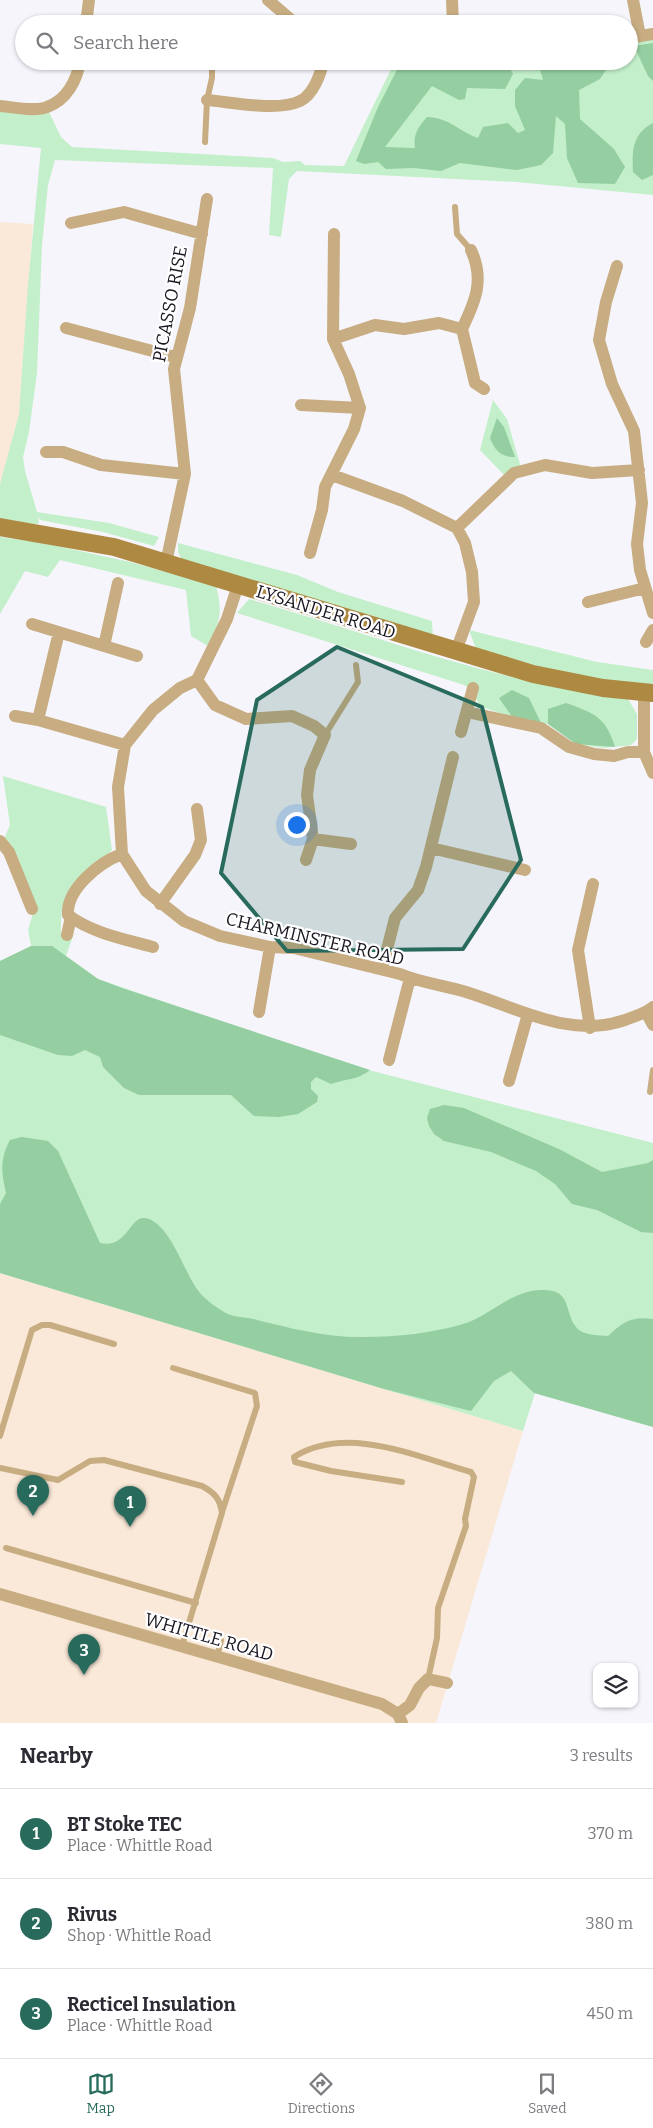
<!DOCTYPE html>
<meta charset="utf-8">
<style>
body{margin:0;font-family:Bitter,serif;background:#f2f2f3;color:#2b2b33}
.controls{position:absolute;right:15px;bottom:15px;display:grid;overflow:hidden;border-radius:10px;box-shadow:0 1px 4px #0004}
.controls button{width:45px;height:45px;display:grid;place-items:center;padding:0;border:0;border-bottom:1px solid #e1e1e2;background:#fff;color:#2b2b33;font:25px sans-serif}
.you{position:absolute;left:296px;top:824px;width:18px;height:18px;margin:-12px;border:4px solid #fff;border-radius:50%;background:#1a73e8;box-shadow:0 0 0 8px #1a73e833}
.badge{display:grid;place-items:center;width:32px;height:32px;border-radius:50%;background:#286b5c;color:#fff;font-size:16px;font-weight:700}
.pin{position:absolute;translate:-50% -41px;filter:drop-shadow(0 1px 2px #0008)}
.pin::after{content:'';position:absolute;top:26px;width:18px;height:15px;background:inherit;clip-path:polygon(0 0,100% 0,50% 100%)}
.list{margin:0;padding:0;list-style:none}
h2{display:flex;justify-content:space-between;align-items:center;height:65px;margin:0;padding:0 20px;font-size:21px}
h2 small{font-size:16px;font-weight:400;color:#7c7c81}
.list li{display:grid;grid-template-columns:32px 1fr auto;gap:15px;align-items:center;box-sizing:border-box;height:90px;padding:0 20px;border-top:1px solid #e1e1e2}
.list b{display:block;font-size:19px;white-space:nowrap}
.list p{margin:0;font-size:16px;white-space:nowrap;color:#7c7c81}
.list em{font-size:16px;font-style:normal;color:#7c7c81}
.icon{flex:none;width:28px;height:28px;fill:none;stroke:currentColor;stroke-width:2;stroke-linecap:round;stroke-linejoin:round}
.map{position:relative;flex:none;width:653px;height:1723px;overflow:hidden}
.search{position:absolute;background:#fff;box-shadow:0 1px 4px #0004;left:15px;right:15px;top:15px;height:55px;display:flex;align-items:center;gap:12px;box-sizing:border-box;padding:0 18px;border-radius:28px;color:#7c7c81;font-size:19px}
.sheet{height:335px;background:#fff}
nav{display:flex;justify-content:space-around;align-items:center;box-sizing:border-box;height:70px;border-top:1px solid #e1e1e2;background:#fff;font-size:14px;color:#7c7c81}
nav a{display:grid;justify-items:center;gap:2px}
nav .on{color:#286b5c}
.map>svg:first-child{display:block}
</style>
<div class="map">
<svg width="653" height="1723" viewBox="0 0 653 1723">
<rect width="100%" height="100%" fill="#f7f5fc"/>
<path fill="#fae9d8" d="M0,222L33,224L19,414L0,485Z
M0,1273L523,1431L436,1723H0Z"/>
<path fill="#c3efca" d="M653,34V195L517,182L297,171L289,179L281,237L269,235L273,168L55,160L48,185L42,245L37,373L29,432L23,457L25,471L37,512L109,523L159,537L154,546L103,532L40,520L38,516L39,523L36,524L0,520V484L19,414L28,285L41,148L0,144V106L47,108L61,137L72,147L273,158L283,162L300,161L305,165L344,166L395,61H629V38Z
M493,400L507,419L522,471L507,478L480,450Z
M0,537L39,542L130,562L216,586C223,612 220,622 208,646L191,636L186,590L60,560L48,577L25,571L0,614Z
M178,543L297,575L338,592L432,621L433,637L182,560L178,552Z
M249,599C374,635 498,683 628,699L637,714V739L631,745L604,748L576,744L548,724L513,718L480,706L472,690L464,685L237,613Z
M469,630L597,662L653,670V686L572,676L476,649Z
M3,776L106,807L112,850C80,877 59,887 61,933L73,936L66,956L98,979L345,1064L653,1143V1427L535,1393L523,1431L0,1273V961L31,946L28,930L33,913L2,843L10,825Z"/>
<path fill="#95cea0" d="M653,43V81L648,76L634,46Z
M556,61H612L600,79L579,90L580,119L614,149L625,167L615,184L578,183L567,158L565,124L556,116L553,153L541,165L517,170L460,163L441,171L414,168L386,169L378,162L364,164L356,161L378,107L400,64L508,65L513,74L505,89L467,88L465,99L459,100L432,86L385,147L415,148C413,135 418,127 427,117C448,117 460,132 478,138L483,127L508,123L518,133L525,130L515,106V90L525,78L543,80L539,66Z
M653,123V175L642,180L633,172C632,151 632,134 653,123Z
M497,418L504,427L515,457C501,457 495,451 490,438Z
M512,690L529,698L541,723L513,718L499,698Z
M566,703C594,713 606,717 615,747L576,744L548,724V709Z
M31,946H52L98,979L122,988L370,1070C356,1081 348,1078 331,1084L316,1077L311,1082V1089L318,1096L317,1102L298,1114L279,1117L254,1116L231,1095H139L124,1088L103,1067L100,1057L85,1050L72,1056L58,1055L0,1035V961Z
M444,1105L464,1108L561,1150L602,1172L648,1163L653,1160V1233L641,1232L597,1210L572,1204L555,1184L536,1171L491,1152L444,1141L434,1134L429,1126L427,1118L430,1109Z
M22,1137L48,1141L58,1151L100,1243C130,1249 129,1211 149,1219C173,1229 184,1274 200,1293C206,1300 217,1308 224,1312C232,1317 244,1317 253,1319C289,1328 328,1338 365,1337C397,1337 433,1333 463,1324C491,1316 513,1288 545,1290C572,1291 564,1312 576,1327C583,1336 598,1335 608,1336C623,1322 631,1316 653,1319V1427L534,1393L511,1371L494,1381L471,1411L384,1389L0,1273V1204L6,1193C1,1171 0,1159 10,1140Z"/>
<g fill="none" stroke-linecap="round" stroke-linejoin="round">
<path stroke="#c7ad81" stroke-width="6" d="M205,142L207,100L212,78V67
M455,207L457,234L471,250
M325,735L358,682L356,665
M650,1092L653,1070
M173,1368L255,1393L257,1406L222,1512
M0,1436L32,1330L42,1325H50L114,1344
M0,1468L58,1480L90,1461L104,1460L202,1486C215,1493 220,1499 222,1513L182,1646
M402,1482L331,1471L295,1462L294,1457C347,1424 417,1457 471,1472L474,1477L465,1519L466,1526L438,1608L437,1638L428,1679
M6,1548L196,1603
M217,1657L221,1640"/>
<path stroke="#c7ad81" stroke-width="12" d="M268,0L296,24
M452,0L453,24
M633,0L640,36
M86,24L89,0
M629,38L653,34
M207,100C231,102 278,112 300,101C313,95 321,74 323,61
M0,106C14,107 34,112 47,107C67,100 77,80 80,61
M71,223L124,212L202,234
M334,234L333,339L349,374L360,408
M617,266L606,302L599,340L612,384L634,431L642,503L637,544L640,570L653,613
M66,328L175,357
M462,329L475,383L484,389
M333,339L375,325L404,329L439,323L462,329C475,302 485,280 471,250
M301,405L360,408
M46,452H63L101,465L185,474
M332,475L403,501L457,528L465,543L472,572L474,602L456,651
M457,528L514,473L545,465L592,473L639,470
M310,553L322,510L325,487L354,429L360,408
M166,563L185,474L174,369L190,308L207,199
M238,585L227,619L197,680L180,688L153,710L125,745L118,787L122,854L146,891L184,921L220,936L270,947L294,948L400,974C421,983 444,985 466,992C518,1008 570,1039 625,1020C635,1016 645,1014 653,1007
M588,602L645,588
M32,624L137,656
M646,642L653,630
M104,646L118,583
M197,680L215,705L246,719L292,716L314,726L325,735L310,770L307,795L313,839L306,860
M644,693V752L653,773
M467,712L541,728L569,747L594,754L614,756L628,752H644
M15,716L38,720L125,745
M38,720L59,632
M461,732L473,688
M313,839L351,844
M0,841L9,852L32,909
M431,848L525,870
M122,854C100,862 66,889 68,915C92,933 124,939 153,947
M160,904L195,855L201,840L197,809
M67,935L71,917
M382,969L395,918L418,890L426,867L453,757
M259,1012L270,947
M646,1012L653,1025
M590,1028L578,950L593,884
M389,1060L410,978
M509,1081L528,1014
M0,1594L382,1704L398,1714L402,1723
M398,1714L410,1705L419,1688L428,1679L447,1683"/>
<path stroke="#ae8942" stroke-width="18" d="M0,527L114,547L533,674L603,688L653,693"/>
</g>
<path fill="#286b5c" fill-opacity="0.2" stroke="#286b5c" stroke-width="4" stroke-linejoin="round" d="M337,647L482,707L521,860L463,949L287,951L221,873L257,700Z"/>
<g text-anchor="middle" stroke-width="4.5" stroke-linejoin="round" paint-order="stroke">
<g font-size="18" fill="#1b1622" stroke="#fff">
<text transform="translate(170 304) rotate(-79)" y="6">PICASSO RISE</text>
<text transform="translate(326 612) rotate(17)" y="6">LYSANDER ROAD</text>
<text transform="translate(315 939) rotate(13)" y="6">CHARMINSTER ROAD</text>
<text transform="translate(209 1637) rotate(16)" y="6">WHITTLE ROAD</text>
</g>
</g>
</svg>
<div class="controls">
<button><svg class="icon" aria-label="layers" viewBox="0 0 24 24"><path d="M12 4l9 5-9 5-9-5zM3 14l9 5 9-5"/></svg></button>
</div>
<div class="you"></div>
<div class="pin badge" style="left:130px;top:1527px">1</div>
<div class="pin badge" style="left:33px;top:1516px">2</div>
<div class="pin badge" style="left:84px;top:1675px">3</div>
<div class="search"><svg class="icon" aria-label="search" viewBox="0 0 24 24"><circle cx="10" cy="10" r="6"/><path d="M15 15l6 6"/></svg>Search here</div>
</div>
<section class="sheet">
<h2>Nearby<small>3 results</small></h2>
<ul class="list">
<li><span class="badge">1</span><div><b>BT Stoke TEC</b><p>Place · Whittle Road</p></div><em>370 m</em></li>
<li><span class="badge">2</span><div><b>Rivus</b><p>Shop · Whittle Road</p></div><em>380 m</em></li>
<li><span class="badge">3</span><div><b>Recticel Insulation</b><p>Place · Whittle Road</p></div><em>450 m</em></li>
</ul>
</section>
<nav>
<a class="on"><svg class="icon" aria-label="map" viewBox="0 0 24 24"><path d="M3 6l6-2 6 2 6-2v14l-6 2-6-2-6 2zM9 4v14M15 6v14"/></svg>Map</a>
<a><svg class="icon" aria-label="directions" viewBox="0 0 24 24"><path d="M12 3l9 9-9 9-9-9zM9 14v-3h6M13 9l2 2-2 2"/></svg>Directions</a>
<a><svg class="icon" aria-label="saved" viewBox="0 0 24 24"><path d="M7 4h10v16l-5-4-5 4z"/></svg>Saved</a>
</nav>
